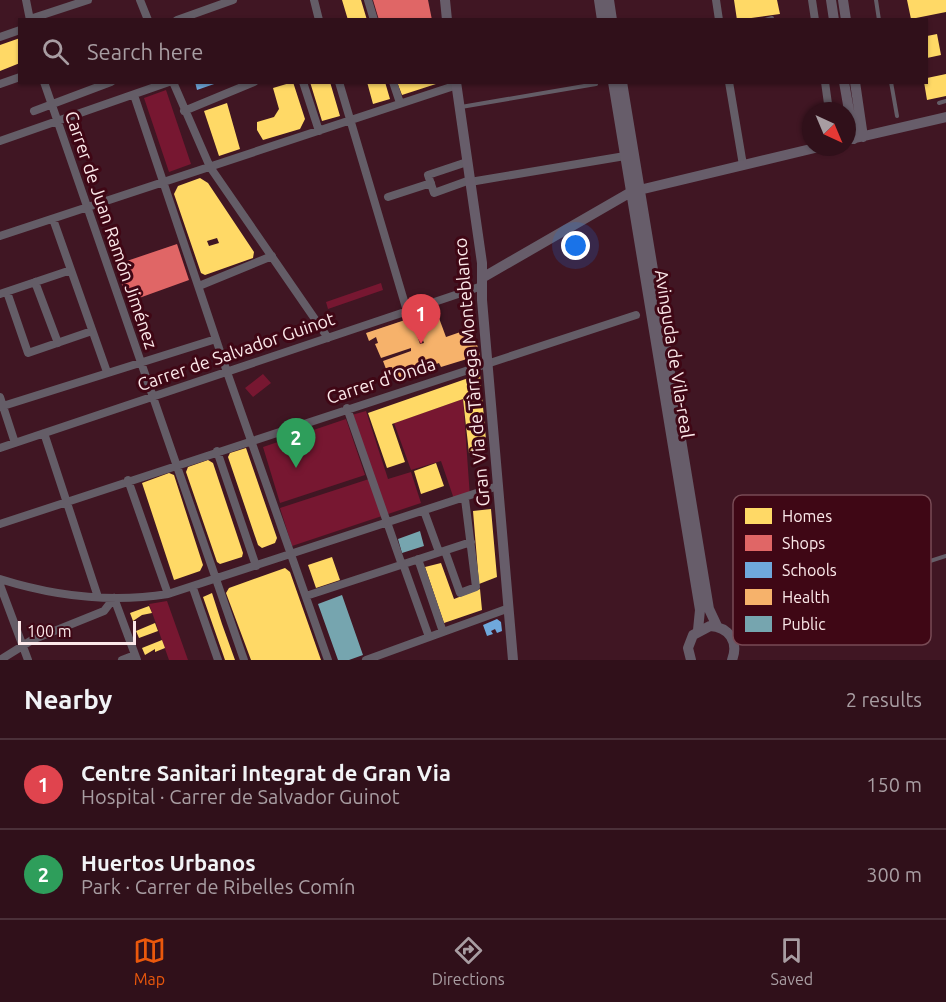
<!DOCTYPE html>
<meta charset="utf-8">
<style>
body{margin:0;font-family:Ubuntu,sans-serif;background:#381923;color:#f1f3f6}
.compass{position:absolute;left:802px;top:102px;width:54px;height:54px;border-radius:50%;background:#30101a;box-shadow:0 2px 4px #0004;rotate:136deg}
.scale{position:absolute;left:18px;bottom:15px;width:118px;box-sizing:border-box;padding-left:6px;border:3px solid #fce9ea;border-top:0;font-size:16px;line-height:21px;white-space:nowrap;color:#fce9ea;-webkit-text-stroke:4px #3f0715;paint-order:stroke}
.you{position:absolute;left:576px;top:246px;width:21px;height:21px;margin:-15px;border:4px solid #fff;border-radius:50%;background:#1a73e8;box-shadow:0 0 0 9px #1a73e833}
.badge{display:grid;place-items:center;width:39px;height:39px;border-radius:50%;background:#ea580c;color:#fff;font-size:20px;font-weight:700}
.pin{position:absolute;translate:-50% -50px;filter:drop-shadow(0 2px 3px #0008)}
.pin::after{content:'';position:absolute;top:32px;width:21px;height:18px;background:inherit;clip-path:polygon(0 0,100% 0,50% 100%)}
.list{margin:0;padding:0;list-style:none}
h2{display:flex;justify-content:space-between;align-items:center;height:78px;margin:0;padding:0 24px;font-size:26px}
h2 small{font-size:20px;font-weight:400;color:#a89da2}
.list li{display:grid;grid-template-columns:39px 1fr auto;gap:18px;align-items:center;box-sizing:border-box;height:90px;padding:0 24px;border-top:2px solid #4b3039}
.list b{display:block;font-size:22px;white-space:nowrap}
.list p{margin:0;font-size:20px;white-space:nowrap;color:#a89da2}
.list em{font-size:20px;font-style:normal;color:#a89da2}
.icon{flex:none;width:33px;height:33px;fill:none;stroke:currentColor;stroke-width:2;stroke-linecap:round;stroke-linejoin:round}
.map{position:relative;flex:none;width:946px;height:660px;overflow:hidden}
.search{position:absolute;background:#30101a;box-shadow:0 2px 4px #0004;left:18px;right:18px;top:18px;height:66px;display:flex;align-items:center;gap:15px;box-sizing:border-box;padding:0 21px;border-radius:0px;color:#a89da2;font-size:22px}
.sheet{height:258px;background:#30101a}
nav{display:flex;justify-content:space-around;align-items:center;box-sizing:border-box;height:84px;border-top:2px solid #4b3039;background:#30101a;font-size:16px;color:#a89da2}
nav a{display:grid;justify-items:center;gap:3px}
nav .on{color:#ea580c}
.map>svg:first-child{display:block}
</style>
<div class="map">
<svg width="946" height="660" viewBox="0 0 946 660">
<rect width="100%" height="100%" fill="#401623"/>
<path fill="#771731" d="M166,90L191,164L169,172L144,98Z
M381,283L383,290L328,309L326,302Z
M263,374L271,383L253,397L245,388Z
M463,399L470,497L455,502L441,461L411,470L394,423Z
M366,411L388,479L411,472L421,503L292,546L280,508L369,479L348,416Z
M346,419L365,475L280,503L263,447Z
M167,601L188,660H169L149,604Z"/>
<path fill="#ffd966" fill-rule="evenodd" d="M342,0H361L367,20H348Z
M734,0H777L780,14L737,20Z
M907,0H946V12L911,19Z
M937,34L941,55L927,58V36Z
M20,38V63L0,71V45Z
M946,74V96L927,100L924,82H927V78Z
M293,82L305,119L300,129L263,140L257,130V122L274,117L279,109L273,88Z
M310,82H330L340,116L322,121Z
M367,82H385L390,99L373,104Z
M397,82H439V83L402,95Z
M227,103L240,149L219,156L204,111Z
M200,178L208,183L254,252L253,258L205,275L201,273L174,194L178,186ZM217,238L219,243L209,246L207,241Z
M480,374L487,451L469,453L463,399L392,424L405,462L387,468L368,413Z
M246,448L277,538L275,543L262,548L258,545L228,457L230,453Z
M208,460L213,463L243,553L242,557L220,564L217,562L186,472L188,467Z
M436,463L444,486L421,494L414,471Z
M169,473L174,475L203,565L200,571L174,580L142,483Z
M491,509L497,577L479,584L473,511Z
M332,557L340,580L316,588L308,565Z
M441,563L454,599L480,589L482,610L444,623L425,567Z
M285,568L290,572L321,660H251L226,593L229,588Z
M212,593L222,624L235,660H225L203,597Z
M149,606L152,613L142,615L133,621L130,613Z
M155,623L158,631L139,638L136,631Z
M162,640L165,648L155,652V649L145,655L142,648Z"/>
<path fill="#e06666" d="M373,0H428L432,20H379Z
M177,244L189,280L128,302L115,265Z"/>
<path fill="#6fa8dc" d="M195,82H217V83L197,90Z
M497,619L501,622L502,631L497,633L495,629L491,631L493,634L487,636L483,625Z"/>
<path fill="#f6b26b" d="M436,310L446,337L472,328L480,355L441,367L439,363L396,379L392,367L386,369L383,361L411,351V348L381,358L375,344L378,343L376,337L369,341L366,333L411,318L420,344L424,343L415,317Z"/>
<path fill="#76a5af" d="M420,531L424,546L402,553L398,539Z
M342,595L363,655L349,660H338L318,604Z"/>
<g fill="none" stroke-linecap="round" stroke-linejoin="round">
<path stroke="#645d67" stroke-width="4" d="M876,0L879,20
M765,20L772,18
M891,82L897,116
M939,103L946,101
M461,107L596,84
M899,571L946,556"/>
<path stroke="#645d67" stroke-width="8" d="M26,0L30,20
M140,0L148,20
M314,0L319,20
M368,0L374,20
M716,0L719,20
M812,0L815,20
M30,19L88,0
M177,20L233,0
M0,37L20,30
M44,82L244,660
M173,82L210,167L328,338
M303,82L319,131
M339,82L407,311
M393,82L400,103
M729,82L743,165
M825,82L829,111
M0,84L20,77
M134,95L227,372L328,660
M34,111L111,82
M184,111L254,82
M0,141L169,82
M467,162L428,175L434,193L470,180
M470,182L625,156
M388,197L431,183
M53,219L107,372
M0,236L457,85
M35,282L58,343
M199,286L272,256
M7,292L28,353L92,331
M0,294L71,270
M0,397L15,443
M0,407L216,339
M347,408L402,565
M44,433L98,597
M0,448L482,286
M217,451L256,566
M128,480L168,594
M424,511L439,552
M0,524L636,315
M445,551L460,593L476,587L465,499
M418,559L443,632
M403,564L429,637
M0,579C54,596 111,603 168,594L498,486
M0,585L28,660
M193,588L218,660
M306,596L471,542
M114,598L137,660
M0,660L32,640L104,611L114,598
M122,660L135,655
M366,660L509,608"/>
<path stroke="#675d6a" stroke-width="10" d="M445,0L447,20
M599,0L602,20
M609,0L612,20
M831,0L834,20
M843,0L846,20
M456,82L482,263V300L513,660
M613,82L700,610L698,630
M622,82L709,609L717,626
M844,82L854,139
M855,82L863,137
M847,140L946,117
M482,278L631,192L819,147
M691,660L688,648L693,635L710,626C729,627 739,642 732,660"/>
</g>
<g text-anchor="middle" stroke-width="6" stroke-linejoin="round" paint-order="stroke">
<g font-size="18" fill="#fce9ea" stroke="#3f0715">
<text transform="translate(111 230) rotate(71)" y="6">Carrer de Juan Ramón Jiménez</text>
<text transform="translate(236 352) rotate(-19)" y="6">Carrer de Salvador Guinot</text>
<text transform="translate(674 354) rotate(81)" y="6">Avinguda de Vila-real</text>
<text transform="translate(472 372) rotate(-95)" y="6">Gran Via de Tàrrega Monteblanco</text>
<text transform="translate(381 381) rotate(-18)" y="6">Carrer d'Onda</text>
</g>
</g>
<rect x="733" y="495" width="198" height="150" rx="9" fill="#3f0715" stroke="#784b55" stroke-width="1.5"/>
<rect x="745" y="508" width="27" height="16" fill="#ffd966"/>
<rect x="745" y="535" width="27" height="16" fill="#e06666"/>
<rect x="745" y="562" width="27" height="16" fill="#6fa8dc"/>
<rect x="745" y="589" width="27" height="16" fill="#f6b26b"/>
<rect x="745" y="616" width="27" height="16" fill="#76a5af"/>
<g font-size="16" fill="#fce9ea">
<text x="782" y="522">Homes</text>
<text x="782" y="549">Shops</text>
<text x="782" y="576">Schools</text>
<text x="782" y="603">Health</text>
<text x="782" y="630">Public</text>
</g>
</svg>
<svg class="compass" viewBox="-18 -18 36 36"><path d="M0-13l5 13h-10z" fill="#e53935"/><path d="M0 13l5-13h-10z" fill="#a89da2"/></svg>
<div class="scale">100 m</div>
<div class="you"></div>
<div class="pin badge" style="left:421px;top:344px;background:#e0444e">1</div>
<div class="pin badge" style="left:296px;top:468px;background:#2e9e5b">2</div>
<div class="search"><svg class="icon" aria-label="search" viewBox="0 0 24 24"><circle cx="10" cy="10" r="6"/><path d="M15 15l6 6"/></svg>Search here</div>
</div>
<section class="sheet">
<h2>Nearby<small>2 results</small></h2>
<ul class="list">
<li><span class="badge" style="background:#e0444e">1</span><div><b>Centre Sanitari Integrat de Gran Via</b><p>Hospital · Carrer de Salvador Guinot</p></div><em>150 m</em></li>
<li><span class="badge" style="background:#2e9e5b">2</span><div><b>Huertos Urbanos</b><p>Park · Carrer de Ribelles Comín</p></div><em>300 m</em></li>
</ul>
</section>
<nav>
<a class="on"><svg class="icon" aria-label="map" viewBox="0 0 24 24"><path d="M3 6l6-2 6 2 6-2v14l-6 2-6-2-6 2zM9 4v14M15 6v14"/></svg>Map</a>
<a><svg class="icon" aria-label="directions" viewBox="0 0 24 24"><path d="M12 3l9 9-9 9-9-9zM9 14v-3h6M13 9l2 2-2 2"/></svg>Directions</a>
<a><svg class="icon" aria-label="saved" viewBox="0 0 24 24"><path d="M7 4h10v16l-5-4-5 4z"/></svg>Saved</a>
</nav>
